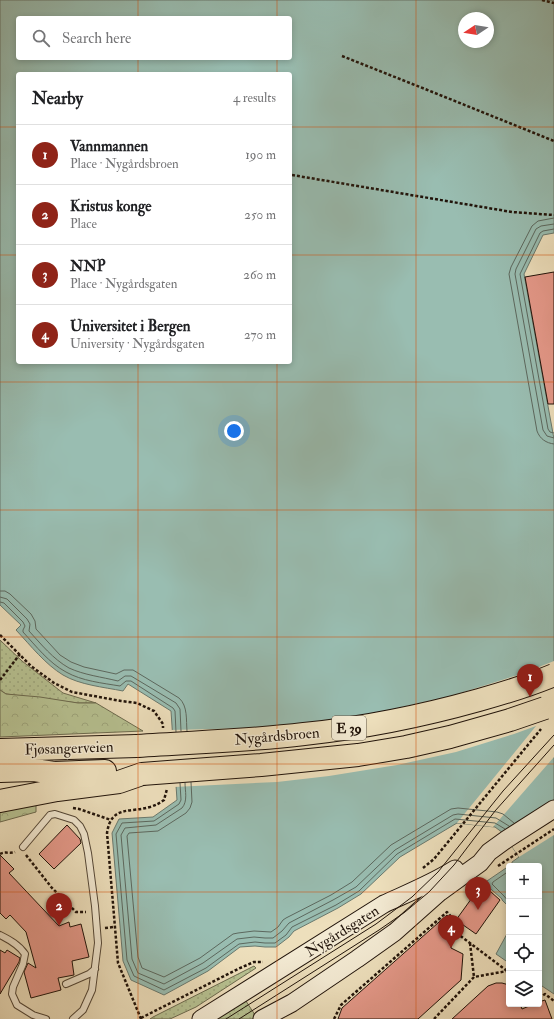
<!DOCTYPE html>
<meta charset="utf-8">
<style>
body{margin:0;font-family:"IM FELL Double Pica",serif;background:#f2f2f2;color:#202124}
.controls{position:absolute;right:12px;bottom:12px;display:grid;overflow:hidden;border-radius:4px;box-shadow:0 2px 6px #0003}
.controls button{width:36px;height:36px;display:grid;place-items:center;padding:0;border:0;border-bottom:1px solid #e0e0e0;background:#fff;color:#202124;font:20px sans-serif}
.compass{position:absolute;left:458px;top:12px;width:36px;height:36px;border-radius:50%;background:#fff;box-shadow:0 2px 6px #0003;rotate:258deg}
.you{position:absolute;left:234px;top:431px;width:14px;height:14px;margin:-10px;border:3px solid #fff;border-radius:50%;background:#1a73e8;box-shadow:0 0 0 6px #1a73e833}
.badge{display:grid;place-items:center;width:26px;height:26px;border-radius:50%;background:#8f2418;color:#fff;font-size:13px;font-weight:700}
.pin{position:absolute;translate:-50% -33px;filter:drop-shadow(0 1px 2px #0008)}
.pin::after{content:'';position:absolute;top:21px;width:14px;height:12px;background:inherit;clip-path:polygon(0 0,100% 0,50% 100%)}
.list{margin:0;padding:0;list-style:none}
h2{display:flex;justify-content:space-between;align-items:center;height:52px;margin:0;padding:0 16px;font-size:17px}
h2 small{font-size:13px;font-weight:400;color:#757577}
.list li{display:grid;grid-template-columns:26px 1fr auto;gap:12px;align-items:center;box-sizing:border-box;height:60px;padding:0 16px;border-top:1px solid #e0e0e0}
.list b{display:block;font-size:15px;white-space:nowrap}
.list p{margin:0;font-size:13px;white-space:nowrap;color:#757577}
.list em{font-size:13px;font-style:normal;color:#757577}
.icon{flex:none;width:22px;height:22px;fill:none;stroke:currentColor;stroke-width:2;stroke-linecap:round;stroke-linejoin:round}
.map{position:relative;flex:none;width:554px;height:1019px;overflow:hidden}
.search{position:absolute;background:#fff;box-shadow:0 2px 6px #0003;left:16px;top:16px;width:276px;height:44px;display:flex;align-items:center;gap:10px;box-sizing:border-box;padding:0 14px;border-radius:4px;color:#757577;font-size:15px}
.panel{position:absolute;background:#fff;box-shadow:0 2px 6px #0003;left:16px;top:72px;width:276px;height:292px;border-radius:4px}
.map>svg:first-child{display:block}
</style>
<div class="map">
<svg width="554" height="1019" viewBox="0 0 554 1019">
<defs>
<pattern id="grass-dots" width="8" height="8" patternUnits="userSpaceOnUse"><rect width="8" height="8" fill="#b7c292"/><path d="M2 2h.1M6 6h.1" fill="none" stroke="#9da67d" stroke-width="1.8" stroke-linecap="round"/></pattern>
<pattern id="forest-crowns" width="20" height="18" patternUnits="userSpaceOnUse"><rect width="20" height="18" fill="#b7c292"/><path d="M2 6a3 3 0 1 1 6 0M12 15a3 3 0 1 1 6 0" fill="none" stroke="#9da67d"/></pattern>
</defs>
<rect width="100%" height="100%" fill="#eddfbc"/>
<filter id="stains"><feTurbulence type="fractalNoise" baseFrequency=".005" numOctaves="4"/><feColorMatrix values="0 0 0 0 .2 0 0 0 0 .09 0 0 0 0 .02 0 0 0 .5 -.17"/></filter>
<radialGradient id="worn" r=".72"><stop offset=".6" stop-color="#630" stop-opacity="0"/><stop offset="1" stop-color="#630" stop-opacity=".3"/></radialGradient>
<path fill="url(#grass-dots)" stroke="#6c6a4e" d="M0,640L22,661L63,693L96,703H78L6,694L0,690Z
M254,966L256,968L196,1007L170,1019H150L153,1017Z
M244,998L257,1018L255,1019H210Z"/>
<path fill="url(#forest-crowns)" stroke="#6c6a4e" d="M0,690L6,694L40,697L78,703H96L143,731L0,737Z
M36,803V812L0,822V811Z"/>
<path fill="#99bdb1" stroke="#69796e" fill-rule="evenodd" d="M0,0H554V233L543,235L524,274L554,439V994L539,984V866H509L512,864V862L519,857L503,833L495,827L457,823L400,857L361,894L338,908L294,931L289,937L276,947H265L255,946L240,947L208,971L164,995L131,980L123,961L112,833L119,819L153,817L177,800L171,711L128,684L123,691C103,687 80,685 63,675C45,664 31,646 16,630L21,625L0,605ZM18,18H290V58H18ZM464,18H488V42H464ZM18,74H290V362H18Z
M509,866V907L502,900V899L484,883Z
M508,932L509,933V963L496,954Z"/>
<path fill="#eddfbc" d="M554,661V757L493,827L457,823L536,726L514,734L456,752L397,765L329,776L277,782L174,787L170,730L258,728L311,723L380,712L451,696L521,674Z
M554,800V835L519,857L503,833Z"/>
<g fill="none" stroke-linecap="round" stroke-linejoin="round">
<path stroke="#5c685e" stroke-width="1" d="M554,218L538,221L532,226L511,267L509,274L537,431C540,439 546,443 554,444
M554,224L541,226L536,229L516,269L515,274L543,430L547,436L554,438
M554,229L543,231L540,233L520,274L548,429L550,432L554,433
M0,591H5L10,594L31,614L35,621L36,629L60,655L71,662L84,667L116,674L124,670H133L179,698C188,706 186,720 187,731
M0,597L7,599L27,619L30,624L29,631C41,644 53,659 69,668C84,675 102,677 118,681L125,676H131L176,703L180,709L181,731
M0,602L4,603L23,622L25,626L23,630V632C36,646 49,663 66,672C82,681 102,683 120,686L126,681H131L173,708L175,711L176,732
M191,782L192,802L190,808L186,813L158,831L129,833L127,836L138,957L142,968L164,977L200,958L233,934L238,933L254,931L271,932L278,927L283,920L286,918L331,895L352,882L391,845L451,809L458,808L497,812L503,814L514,823
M180,783L181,800L179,804L154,821L122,823L116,834L127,960L134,976L164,990L206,968L239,944L255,942L265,943H275L286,935L292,927L336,905L359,891L397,854L455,819L495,823L505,829
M185,783C185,791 188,801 182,808L156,825L125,828L121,835L132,959L138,973L164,984L203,963L237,939L254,937L265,938H273L282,931L289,923L333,900L356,887L395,850L453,815L458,814L496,818L509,826
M509,871L493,882L492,884L504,896L509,902"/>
</g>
<path fill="#e5998a" stroke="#20130a" d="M554,272V404H548L525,277Z
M67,825L80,839L81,843L54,869L39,854Z
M0,855L14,869L9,873L59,926L69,922L70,927L81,924L89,957L72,961L74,975L58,978L61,990L31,998L24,972L28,963L36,968L26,932L10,915L6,919L0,913Z
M482,884L500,900L476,934L456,920Z
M447,915L453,922L451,948L463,954L461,980L418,1019H338L342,1008Z
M0,950L5,953L7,950L20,958L19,962L0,994Z
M496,983H502L509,985V1004H520L522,1009L534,1004H539V1002L545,1000L552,1019H452L488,986Z"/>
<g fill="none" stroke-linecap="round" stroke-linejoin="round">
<g stroke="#534636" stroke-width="8">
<path id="lane" d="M23,847L50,815L55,814L74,820L80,826L84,834L88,853L95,906L98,943L92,990L83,1010L73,1019
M0,935C10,940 19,945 25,954L23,964L13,987L12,994L17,1005L33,1015L46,1019
M66,984L89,974L95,969"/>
</g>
<g stroke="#20130a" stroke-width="19">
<path id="secondary" d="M201,1019L384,904C408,893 433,883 455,869
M262,1019L292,1003L357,959L395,932L440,892L480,863L489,852L507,839L554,809"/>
</g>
<g stroke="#20130a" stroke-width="24">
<path id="highway" d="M0,750L137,746
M0,771L34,770L54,773L105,771
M0,801L57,790L119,782L142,774"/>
</g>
<path stroke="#20130a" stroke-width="2.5" stroke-dasharray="3 2" stroke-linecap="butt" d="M542,0L554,3
M342,56L430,91L554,141
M292,175L512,212L554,215
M0,635L31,666L54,683L72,692L121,701L137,703L154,711L163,724V728
M0,680L20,654
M73,808L79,809L111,820
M0,854C5,851 10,854 15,852
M26,855L52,888L76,912H86
M498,866L554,829
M423,868L434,859L541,729
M105,928L114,927
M470,943L474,977
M539,998L545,994L554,1001
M141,1018L238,969L254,962H263
M141,1019L118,963L107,833C111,805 130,813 150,807C156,805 160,803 164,800L167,789
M334,1019L341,1005L447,912L454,920L458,934L507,971
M434,1019L474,977L507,971L509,973"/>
<use href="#lane" stroke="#f3ead3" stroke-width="6"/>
<use href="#secondary" stroke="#f3ead3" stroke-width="17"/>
<use href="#highway" stroke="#eddfbc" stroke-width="22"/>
<path stroke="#20130a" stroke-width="1" d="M226,1019L376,924L412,897L438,872L503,791L554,735
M239,1019L379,930L405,912L429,892L454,865L495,811L554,745"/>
<g stroke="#20130a" stroke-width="24" stroke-linecap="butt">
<path id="highway-bridge" d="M137,746C193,742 248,741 304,734C363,728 422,716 479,700C504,693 530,685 554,675
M142,774L261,765L358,755L406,747L450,737L510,720L545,708"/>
</g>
<use href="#highway-bridge" stroke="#eddfbc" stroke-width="22"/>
</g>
<path fill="none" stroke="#d4520c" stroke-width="1" stroke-opacity="0.55" d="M138,0V18M277,0V18M416,0V1019M138,58V74M277,58V74M0,127H18M290,127H554M0,255H18M290,255H554M138,362V1019M277,362V1019M0,382H554M0,510H554M0,637H554M0,764H554M0,892H509M539,892H554"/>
<g text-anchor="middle" stroke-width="3" stroke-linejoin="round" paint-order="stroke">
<rect fill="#f3ead3" stroke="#5f5446" stroke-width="1" x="332" y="716" width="34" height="24" rx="3"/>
<g font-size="14" font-weight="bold" fill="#20130a">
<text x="349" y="733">E 39</text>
</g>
<g font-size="15" fill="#20130a" stroke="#f3ead3">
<text transform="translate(277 736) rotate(-5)" y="5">Nygårdsbroen</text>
<text transform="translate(69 748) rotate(-2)" y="5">Fjøsangerveien</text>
<text transform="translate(342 931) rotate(-32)" y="5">Nygårdsgaten</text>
</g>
</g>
<rect width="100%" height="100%" filter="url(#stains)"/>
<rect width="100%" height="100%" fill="url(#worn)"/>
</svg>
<div class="controls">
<button>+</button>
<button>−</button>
<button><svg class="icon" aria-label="locate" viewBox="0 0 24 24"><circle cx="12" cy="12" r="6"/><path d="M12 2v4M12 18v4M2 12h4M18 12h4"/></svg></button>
<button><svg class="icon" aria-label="layers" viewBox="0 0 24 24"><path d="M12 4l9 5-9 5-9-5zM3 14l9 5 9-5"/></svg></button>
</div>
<svg class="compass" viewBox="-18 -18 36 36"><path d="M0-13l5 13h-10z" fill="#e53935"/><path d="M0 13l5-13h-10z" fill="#757577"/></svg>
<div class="you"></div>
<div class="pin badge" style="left:530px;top:697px">1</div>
<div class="pin badge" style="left:59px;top:926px">2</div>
<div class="pin badge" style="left:478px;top:910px">3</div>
<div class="pin badge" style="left:451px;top:948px">4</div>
<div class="search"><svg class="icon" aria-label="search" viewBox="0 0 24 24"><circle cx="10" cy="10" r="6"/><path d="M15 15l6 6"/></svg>Search here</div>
<section class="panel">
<h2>Nearby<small>4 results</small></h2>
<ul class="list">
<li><span class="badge">1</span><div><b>Vannmannen</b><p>Place · Nygårdsbroen</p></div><em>190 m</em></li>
<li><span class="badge">2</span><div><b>Kristus konge</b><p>Place</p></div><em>250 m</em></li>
<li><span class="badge">3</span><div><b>NNP</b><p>Place · Nygårdsgaten</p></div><em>260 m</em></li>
<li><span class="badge">4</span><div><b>Universitet i Bergen</b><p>University · Nygårdsgaten</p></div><em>270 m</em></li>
</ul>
</section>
</div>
